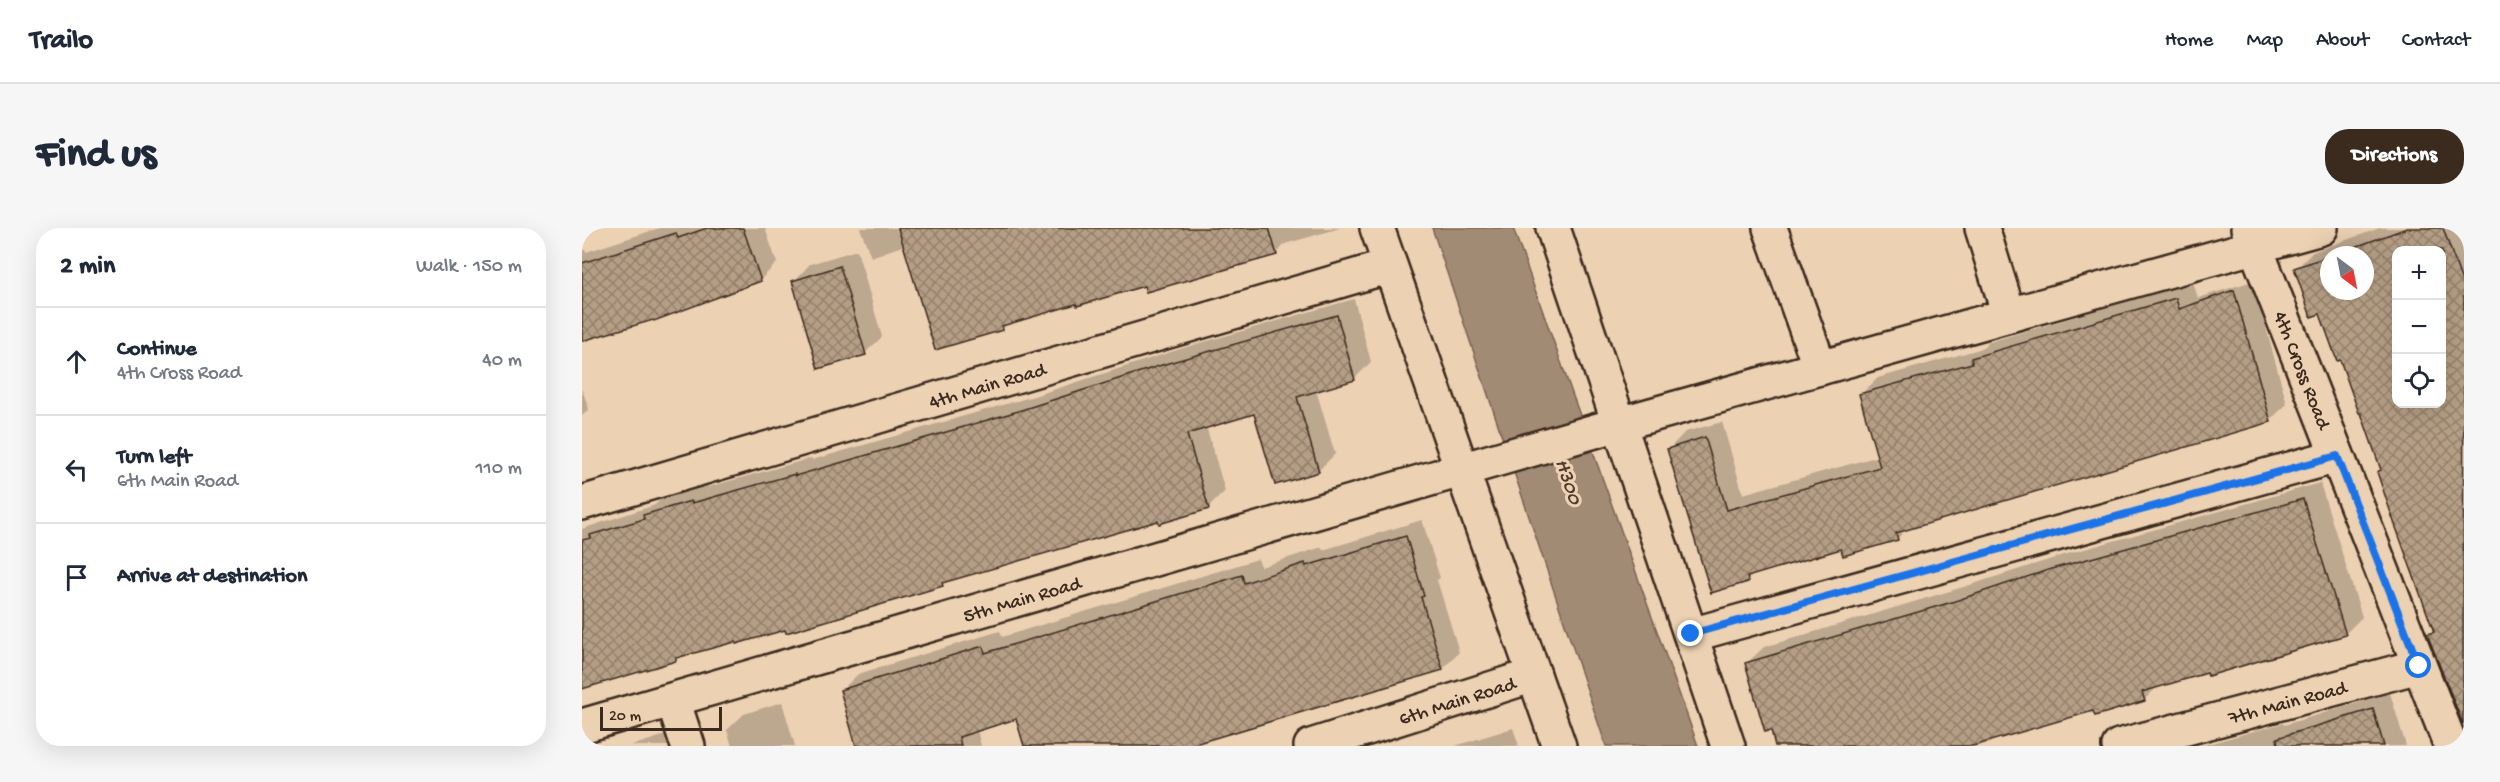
<!DOCTYPE html>
<meta charset="utf-8">
<style>
body{margin:0;font-family:"Gochi Hand",sans-serif;background:#f6f6f7;color:#1f2937}
.controls{position:absolute;right:18px;top:18px;display:grid;overflow:hidden;border-radius:12px;box-shadow:0 6px 24px #0002}
.controls button{width:54px;height:54px;display:grid;place-items:center;padding:0;border:0;border-bottom:2px solid #e0e1e3;background:#fff;color:#1f2937;font:30px sans-serif}
.compass{position:absolute;left:1738px;top:18px;width:54px;height:54px;border-radius:50%;background:#fff;box-shadow:0 6px 24px #0002;rotate:148deg}
.scale{position:absolute;left:18px;bottom:15px;width:122px;box-sizing:border-box;padding-left:6px;border:3px solid #3b2a1e;border-top:0;font-size:16px;line-height:21px;white-space:nowrap;color:#3b2a1e;-webkit-text-stroke:4px #ecd1b3;paint-order:stroke}
.stop{position:absolute;width:18px;height:18px;margin:-14px;border:4px solid #1a73e8;border-radius:50%;background:#fff}
.stop.end{background:#1a73e8;border-color:#fff;box-shadow:0 2px 6px #0008}
.list{margin:0;padding:0;list-style:none}
h2{display:flex;justify-content:space-between;align-items:center;height:78px;margin:0;padding:0 24px;font-size:26px}
h2 small{font-size:20px;font-weight:400;color:#747a83}
.list li{display:grid;grid-template-columns:39px 1fr auto;gap:18px;align-items:center;box-sizing:border-box;height:108px;padding:0 24px;border-top:2px solid #e0e1e3}
.list b{display:block;font-size:22px;white-space:nowrap}
.list p{margin:0;font-size:20px;white-space:nowrap;color:#747a83}
.list em{font-size:20px;font-style:normal;color:#747a83}
.icon{flex:none;width:33px;height:33px;fill:none;stroke:currentColor;stroke-width:2;stroke-linecap:round;stroke-linejoin:round}
.map{position:relative;flex:none;width:1882px;height:518px;overflow:hidden;border-radius:24px}
header{display:flex;align-items:center;gap:36px;box-sizing:border-box;height:84px;padding:0 30px;background:#fff;border-bottom:2px solid #e0e1e3}
header strong{font-size:28px}
nav{display:flex;gap:33px;margin-inline-start:auto;font-size:21px}
.intro{display:flex;align-items:center;justify-content:space-between;box-sizing:border-box;height:144px;padding:0 36px}
h1{margin:0;font-size:42px}
.button{padding:15px 27px;border-radius:24px;background:#3b2a1e;color:#fff;font-size:21px;font-weight:700}
main{display:flex;gap:36px;padding:0 36px}
aside{flex:1;background:#fff;border-radius:24px;box-shadow:0 6px 24px #0002}
.map>svg:first-child{display:block}
</style>
<header>
<strong>Trailo</strong>
<nav><a>Home</a><a>Map</a><a>About</a><a>Contact</a></nav>
</header>
<div class="intro"><h1>Find us</h1><a class="button">Directions</a></div>
<main>
<aside>
<h2>2 min<small>Walk · 150 m</small></h2>
<ul class="list">
<li><svg class="icon" aria-label="ahead" viewBox="0 0 24 24"><path d="M12 20V5M6 11l6-6 6 6"/></svg><div><b>Continue</b><p>4th Cross Road</p></div><em>40 m</em></li>
<li><svg class="icon" aria-label="left" viewBox="0 0 24 24"><path d="M17 20v-9H6M10 6l-5 5 5 5"/></svg><div><b>Turn left</b><p>6th Main Road</p></div><em>110 m</em></li>
<li><svg class="icon" aria-label="arrive" viewBox="0 0 24 24"><path d="M6 21V4h12l-3 4 3 4H6"/></svg><div><b>Arrive at destination</b></div></li>
</ul>
</aside>
<div class="map">
<svg width="1882" height="518" viewBox="0 0 1882 518">
<defs>
<pattern id="building-cross-hatch" width="8" height="8" patternUnits="userSpaceOnUse" patternTransform="scale(1.5)"><rect width="8" height="8" fill="#b59e85"/><path d="M0 0l8 8M0 8l8-8" fill="none" stroke="#94816c"/></pattern>
</defs>
<rect width="100%" height="100%" fill="#ecd1b3"/>
<filter id="ink" filterUnits="userSpaceOnUse"><feTurbulence type="fractalNoise" baseFrequency=".0167" numOctaves="2"/><feDisplacementMap in="SourceGraphic" scale="12" xChannelSelector="R" yChannelSelector="G"/><feConvolveMatrix kernelMatrix="1 2 1 2 8 2 1 2 1" color-interpolation-filters="sRGB"/></filter>
<g filter="url(#ink)">
<path fill="#a28b74" stroke="#796452" stroke-width="1.5" d="M850,0H931L1116,518H1024Z"/>
<path fill="#0003" fill-rule="evenodd" d="M78,0H183L195,35L178,52L122,72L118,76L0,114V21H2L4,24Z
M278,0H758L703,16L694,26L563,56L426,95L421,101L323,17L289,29Z
M1798,0H1882V478L1873,452L1847,406L1852,401L1797,244L1800,241L1759,130L1739,84L1714,41L1731,24ZM1814,22H1860V176H1814ZM1747,27H1783V63H1747Z
M275,22L300,109L283,125L212,53L228,36Z
M1671,53L1705,176L1688,192L1325,300L1316,310L1262,326L1260,319L1173,345L1165,353L1087,221L1103,204L1140,194L1161,266L1297,228L1279,166L1296,150L1401,120L1407,114L1611,54L1616,70Z
M772,71L789,134L772,151L734,162L753,226L736,243L673,184L624,198L643,263L626,280L577,291L364,353L360,357L204,400L98,427L94,431L0,459V301L73,277L79,271L126,257V259L230,230V232L452,168L601,120Z
M0,161L7,181L0,188Z
M1738,255L1780,389L1763,406L1576,458L1562,472L1512,481L1412,510L1408,515L1397,518H1195L1165,435L1182,419L1388,357L1485,326Z
M840,292L858,350L855,352L877,424L861,441L588,518H444L435,489L395,502L399,518H330L329,511L305,518H276L259,463L276,446L418,403L420,409L676,331L679,339L740,319L741,322Z
M1808,465L1824,518H1619L1701,495L1702,497Z
M200,474L213,518H150L145,502L162,486Z
M931,500L937,518H873Z
M93,504L97,518H49Z"/>
<path fill="url(#building-cross-hatch)" stroke="#3b2a1e" stroke-width="1.5" fill-rule="evenodd" d="M125,0H161L179,53L72,93L71,92L0,113V35L94,5L96,10Z
M316,0H687L695,27L564,64L562,58L495,78L494,76L420,98L421,102L353,122Z
M1825,0H1861L1882,59L1881,496L1845,406L1852,404L1812,294L1795,244L1799,242L1779,185H1777L1758,132L1755,133L1738,86L1729,89L1712,40L1747,28V63H1783V27H1751ZM1815,22H1860V176H1815Z
M258,38L284,127L236,141L210,53Z
M1652,62L1689,194L1314,305L1316,312L1261,328L1259,321L1165,349L1166,354L1129,365L1085,221L1123,209L1145,282L1237,256L1298,239L1277,166L1390,135L1389,130L1594,70L1597,81Z
M755,87L773,152L715,169L737,244L693,257L672,186L605,206L627,281L577,296L576,293L360,355L361,358L204,405L203,402L154,416L153,414L94,430V433L0,461V312L9,310L8,307L62,291L61,287L109,273L110,275L213,246V248L433,184L583,136Z
M1721,271L1764,407L1626,448L1625,445L1560,464L1563,473L1513,488L1511,483L1391,518H1193L1189,502L1183,504L1163,435L1370,374L1466,342Z
M824,308L842,368L839,369L861,442L606,518H442L434,491L377,509L379,518H274L258,462L401,418L403,425L660,347L662,355L723,335L724,338Z
M1791,481L1802,518H1696L1695,510Z"/>
<g fill="none" stroke-linecap="round" stroke-linejoin="round">
<g stroke="#3b2a1e" stroke-width="38">
<g id="minor">
<path d="M795,0L977,518"/>
<path d="M971,0L1146,518"/>
<path d="M1188,0L1238,140"/>
<path d="M1400,0L1427,87"/>
<path id="s1" d="M1666,0L1869,518"/>
<path id="s2" d="M0,275L808,38"/>
<path d="M1109,407L1755,228"/>
<path d="M91,472L106,518"/>
<path id="s3" d="M0,498L1037,196L1739,0"/>
<path id="s4" d="M729,518L952,447"/>
<path id="s5" d="M1537,518L1837,438"/>
</g>
</g>
<use href="#minor" stroke="#ecd1b3" stroke-width="33"/>
</g>
</g>
<g fill="none" stroke-linecap="round" stroke-linejoin="round" filter="url(#ink)">
<path stroke="#1a73e8" stroke-width="8" d="M1109,406L1755,228L1837,438"/>
</g>
<g text-anchor="middle" stroke-width="6" stroke-linejoin="round" paint-order="stroke">
<g font-size="20" fill="#3b2a1e" stroke="#ecd1b3">
<text dy="7" stroke="none"><textPath href="#s1" startOffset="152">4th Cross Road</textPath></text>
<text dy="7" stroke="none"><textPath href="#s2" startOffset="422">4th Main Road</textPath></text>
<text dy="7" stroke="none"><textPath href="#s3" startOffset="458">5th Main Road</textPath></text>
<text dy="7" stroke="none"><textPath href="#s4" startOffset="153">6th Main Road</textPath></text>
<text dy="7" stroke="none"><textPath href="#s5" startOffset="174">7th Main Road</textPath></text>
</g>
<g font-size="21" font-style="italic" fill="#503d2f" stroke="#ecd1b3">
<text transform="translate(988 253) rotate(71)" y="7">H300</text>
</g>
</g>
</svg>
<div class="controls">
<button>+</button>
<button>−</button>
<button><svg class="icon" aria-label="locate" viewBox="0 0 24 24"><circle cx="12" cy="12" r="6"/><path d="M12 2v4M12 18v4M2 12h4M18 12h4"/></svg></button>
</div>
<svg class="compass" viewBox="-18 -18 36 36"><path d="M0-13l5 13h-10z" fill="#e53935"/><path d="M0 13l5-13h-10z" fill="#747a83"/></svg>
<div class="scale">20 m</div>
<div class="stop" style="left:1837px;top:438px"></div>
<div class="stop end" style="left:1109px;top:406px"></div>
</div>
</main>
